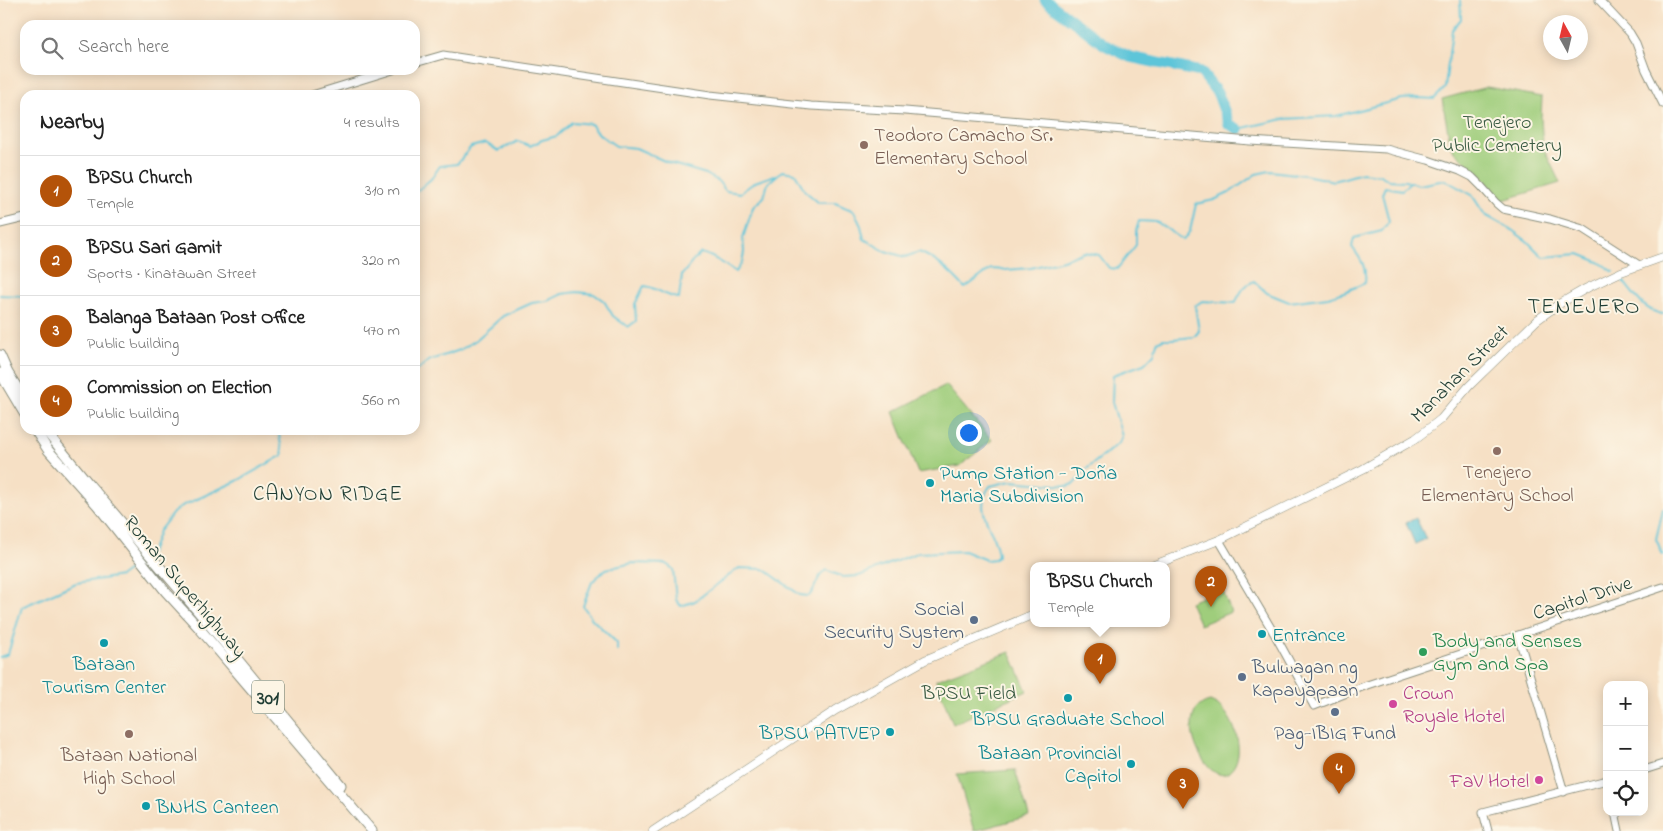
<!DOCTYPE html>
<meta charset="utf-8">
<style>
body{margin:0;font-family:"Indie Flower",sans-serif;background:#f6f6f6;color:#222}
.controls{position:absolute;right:15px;bottom:15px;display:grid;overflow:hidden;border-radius:10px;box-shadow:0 2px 12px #0003}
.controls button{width:45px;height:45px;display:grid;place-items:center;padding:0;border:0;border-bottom:1px solid #e0e0e0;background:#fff;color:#222;font:25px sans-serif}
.compass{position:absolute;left:1543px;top:15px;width:45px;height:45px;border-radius:50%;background:#fff;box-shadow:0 2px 12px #0003;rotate:352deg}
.you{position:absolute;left:968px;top:432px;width:18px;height:18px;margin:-12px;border:4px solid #fff;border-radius:50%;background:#1a73e8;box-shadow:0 0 0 8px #1a73e833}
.badge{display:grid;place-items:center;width:32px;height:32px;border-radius:50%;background:#b45309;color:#fff;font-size:16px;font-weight:700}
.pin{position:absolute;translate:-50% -41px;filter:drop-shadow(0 1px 2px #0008)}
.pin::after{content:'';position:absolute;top:26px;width:18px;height:15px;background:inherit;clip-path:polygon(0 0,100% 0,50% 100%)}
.popup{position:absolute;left:1030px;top:562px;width:140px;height:65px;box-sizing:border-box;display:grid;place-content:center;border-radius:10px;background:#fff;filter:drop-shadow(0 1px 4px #0005);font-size:16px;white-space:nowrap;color:#767676}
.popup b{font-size:19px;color:#222}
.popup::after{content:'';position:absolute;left:50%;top:100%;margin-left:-10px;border:10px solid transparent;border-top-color:#fff}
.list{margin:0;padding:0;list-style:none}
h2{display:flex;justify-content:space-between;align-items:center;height:65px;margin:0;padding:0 20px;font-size:21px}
h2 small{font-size:16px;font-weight:400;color:#767676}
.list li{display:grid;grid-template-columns:32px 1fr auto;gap:15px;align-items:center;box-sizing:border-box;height:70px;padding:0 20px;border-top:1px solid #e0e0e0}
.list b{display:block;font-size:19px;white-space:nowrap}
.list p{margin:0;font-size:16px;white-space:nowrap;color:#767676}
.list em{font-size:16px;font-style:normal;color:#767676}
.icon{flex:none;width:28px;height:28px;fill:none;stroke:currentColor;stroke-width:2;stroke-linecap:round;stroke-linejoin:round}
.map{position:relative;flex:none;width:1663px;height:831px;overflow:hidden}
.search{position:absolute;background:#fff;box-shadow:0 2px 12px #0003;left:20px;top:20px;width:400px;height:55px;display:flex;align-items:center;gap:12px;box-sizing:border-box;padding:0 18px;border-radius:15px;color:#767676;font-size:19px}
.panel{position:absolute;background:#fff;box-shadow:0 2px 12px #0003;left:20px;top:90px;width:400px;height:345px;border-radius:15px}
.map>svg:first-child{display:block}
</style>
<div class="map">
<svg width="1663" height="831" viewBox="0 0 1663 831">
<rect width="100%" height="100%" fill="#fcf5e5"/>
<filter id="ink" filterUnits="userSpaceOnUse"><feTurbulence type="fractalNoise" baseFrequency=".02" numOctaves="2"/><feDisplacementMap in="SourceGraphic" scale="10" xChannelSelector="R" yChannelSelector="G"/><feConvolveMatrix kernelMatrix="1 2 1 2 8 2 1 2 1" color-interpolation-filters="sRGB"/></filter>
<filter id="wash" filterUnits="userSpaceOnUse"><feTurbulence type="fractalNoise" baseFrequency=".0096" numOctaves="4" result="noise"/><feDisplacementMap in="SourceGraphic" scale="20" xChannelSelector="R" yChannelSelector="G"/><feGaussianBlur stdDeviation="1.12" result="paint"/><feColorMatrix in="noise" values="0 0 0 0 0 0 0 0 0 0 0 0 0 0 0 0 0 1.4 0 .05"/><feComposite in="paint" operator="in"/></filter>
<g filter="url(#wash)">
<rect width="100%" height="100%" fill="#f6e0c5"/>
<path fill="#9fcd7b" stroke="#5f8558" d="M1487,87L1542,97L1541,118L1543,147L1560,183L1500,201L1485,180L1451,148L1442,99Z
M946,385L992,440L960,466L918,473L893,412Z
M1222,589L1231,612L1200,625L1190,602Z
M1010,652L1027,691L953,724L936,680Z
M1210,701C1214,703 1218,704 1220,707C1236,720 1247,757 1229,772C1208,790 1169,710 1210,701Z
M1015,770L1029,816L974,831L957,774Z"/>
<path fill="#5dc5d9" stroke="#3e8186" d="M1416,518L1426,539L1415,544L1406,523Z"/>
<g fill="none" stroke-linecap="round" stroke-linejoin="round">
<path stroke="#5dc5d9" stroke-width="2" d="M1238,129L1284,119L1336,116L1402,99L1419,98L1434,99L1445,88L1452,30L1461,19L1460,0
M415,189L418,190L431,179L440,166L457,164L471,147L486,143L498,151L518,141L530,146L542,140L557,136L572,122L591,124L600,135L616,146L636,148L669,163L706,174L718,181L726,191L740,193L755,182L775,175
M1619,276C1632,291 1642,311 1663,314
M0,295L25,296
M415,372L428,361L460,350L476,340L503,316L532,303L547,301L562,294L577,292L594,294L604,301L613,316L628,327L636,321L635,304L644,286C657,287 665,297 679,298L682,275L693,261L701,253C715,256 724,265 736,272L742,262L744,252L743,238L753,207L764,197L768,183L782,171L795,173L805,191L819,203H835L854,211L861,226L864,239L885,251L905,257L919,252C938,260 952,273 965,288L991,269L1006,270L1031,268L1063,260L1084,252L1099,255L1109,268L1117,269L1136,245V231L1139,221L1157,222L1183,240L1190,231L1196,204L1214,200L1229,193L1256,174L1270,171L1305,175L1334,181L1362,173L1380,175L1389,180L1405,181L1419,185L1445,180L1472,195L1485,215L1509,228L1527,241L1543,257L1579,254L1599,262L1614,272
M1663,509L1656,539L1663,555
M151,553L159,531L173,513L182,506L237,481L283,455L278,430
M617,650V643L592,619L583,606L592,582L606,569L633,563L666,564L673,569L676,600L681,606L695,601L739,568L764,569L800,595L809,596C817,588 816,576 826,570L843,577L859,576L917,553L964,551L986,560L995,559L998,556C997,530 971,512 990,486L1011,481L1068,486L1075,483L1084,471L1119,443L1122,436L1112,402L1113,375L1144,364L1154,354L1157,342L1163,339H1173L1194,337L1199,331L1195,306L1202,301L1235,303C1241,293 1242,286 1254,281L1267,293L1289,302L1328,297L1344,292L1365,283C1367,267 1361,259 1352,247L1354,238L1382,231L1389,221L1382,194L1385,187L1402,190L1410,183
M0,657L8,654L22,607L76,583L121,576L140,562"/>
<path stroke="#5dc5d9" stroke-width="11" d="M1045,0L1105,45L1130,57L1201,72L1218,94L1229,124L1238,129"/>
</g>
</g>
<g filter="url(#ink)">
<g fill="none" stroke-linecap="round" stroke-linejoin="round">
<g stroke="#8a8e7c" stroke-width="9">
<path id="tertiary" d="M1599,0L1630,33L1636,43L1646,70L1663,104
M415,63L443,55L710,95L811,106L905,111L1250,141L1386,149L1428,160L1460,171L1472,177L1481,186L1496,203L1503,209L1550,219L1583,229L1639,265
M312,95L393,70
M0,224L25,218
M1219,540L1275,635L1314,706L1367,685L1663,587
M1518,635L1564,792
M1644,770L1663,764
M1615,812L1619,831
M1488,831L1483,812L1607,780"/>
</g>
<g stroke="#8a8e7c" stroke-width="9">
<path id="secondary" d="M1154,565L1219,540L1363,469L1415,439L1441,419L1469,386L1537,320L1559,304L1587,288L1621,272L1663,257
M653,831L836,710L925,660L1034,614"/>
</g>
<g stroke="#8a8e7c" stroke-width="11">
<path id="primary" d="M0,355L8,373L25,400
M0,373L25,415
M35,430L48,450L97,505L166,592L199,628L372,831
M45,430L89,484L207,622L341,785"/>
</g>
<use href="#tertiary" stroke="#fff" stroke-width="7"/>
<use href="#secondary" stroke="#fff" stroke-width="8"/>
<use href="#primary" stroke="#fff" stroke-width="9"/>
</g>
</g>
<g fill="#8d6e63" stroke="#fcf5e5" stroke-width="2">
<circle cx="864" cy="145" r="5"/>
<circle cx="1497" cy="451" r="5"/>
<circle cx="129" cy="734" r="5"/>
</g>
<g fill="#0f9aa8" stroke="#fcf5e5" stroke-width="2">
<circle cx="930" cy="483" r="5"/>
<circle cx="1262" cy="634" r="5"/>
<circle cx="104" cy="643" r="5"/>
<circle cx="1068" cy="698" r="5"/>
<circle cx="890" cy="732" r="5"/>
<circle cx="1131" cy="764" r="5"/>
<circle cx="146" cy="806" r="5"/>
</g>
<g fill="#5c6f8a" stroke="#fcf5e5" stroke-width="2">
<circle cx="974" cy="620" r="5"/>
<circle cx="1242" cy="677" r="5"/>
<circle cx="1335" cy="712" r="5"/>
</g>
<circle fill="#2e9e5b" stroke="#fcf5e5" stroke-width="2" cx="1423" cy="652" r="5"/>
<g fill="#d1479c" stroke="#fcf5e5" stroke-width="2">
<circle cx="1393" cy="704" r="5"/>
<circle cx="1539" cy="780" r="5"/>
</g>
<g text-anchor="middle" stroke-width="4" stroke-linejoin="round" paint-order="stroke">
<rect fill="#fcf5e5" stroke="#617469" stroke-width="1" x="252" y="680.5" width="32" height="33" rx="4"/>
<g font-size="19" font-weight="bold" fill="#1f3d34">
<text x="268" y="704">301</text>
</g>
<g font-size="20" fill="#395a42" stroke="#fcf5e5">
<text x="1497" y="128">Tenejero<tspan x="1497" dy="23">Public Cemetery</tspan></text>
<text x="969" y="699">BPSU Field</text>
</g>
<g font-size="20" fill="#785e54" stroke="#fcf5e5">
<text x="874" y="141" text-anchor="start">Teodoro Camacho Sr.<tspan x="874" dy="23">Elementary School</tspan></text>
<text x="1497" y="478">Tenejero<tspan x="1497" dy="23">Elementary School</tspan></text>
<text x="129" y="761">Bataan National<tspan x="129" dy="23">High School</tspan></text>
</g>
<g font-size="20" fill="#1f3d34" stroke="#fcf5e5">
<text transform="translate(1459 373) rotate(-45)" y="7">Manahan Street</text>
<text transform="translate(186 586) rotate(50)" y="7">Roman Superhighway</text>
<text transform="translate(1582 597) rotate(-18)" y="7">Capitol Drive</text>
</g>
<g font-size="20" fill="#0d838f" stroke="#fcf5e5" text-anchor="start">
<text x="940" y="479">Pump Station - Doña<tspan x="940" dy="23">Maria Subdivision</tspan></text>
<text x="1272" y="641">Entrance</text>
<text x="104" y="670" text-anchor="middle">Bataan<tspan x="104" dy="23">Tourism Center</tspan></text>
<text x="1068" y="725" text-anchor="middle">BPSU Graduate School</text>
<text x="880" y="739" text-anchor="end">BPSU PATVEP</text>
<text x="1121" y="759" text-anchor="end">Bataan Provincial<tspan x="1121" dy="23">Capitol</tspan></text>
<text x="156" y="813">BNHS Canteen</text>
</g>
<g font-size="20" fill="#4e5e75" stroke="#fcf5e5" text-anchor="end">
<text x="964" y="615">Social<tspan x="964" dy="23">Security System</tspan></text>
<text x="1252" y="673" text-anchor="start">Bulwagan ng<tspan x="1252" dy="23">Kapayapaan</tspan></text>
<text x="1335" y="739" text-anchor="middle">Pag-IBIG Fund</text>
</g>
<g font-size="20" fill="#27864d" stroke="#fcf5e5" text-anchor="start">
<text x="1433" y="647">Body and Senses<tspan x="1433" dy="23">Gym and Spa</tspan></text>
</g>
<g font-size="20" fill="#b23c85" stroke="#fcf5e5" text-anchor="start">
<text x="1403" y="699">Crown<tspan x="1403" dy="23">Royale Hotel</tspan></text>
<text x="1529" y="787" text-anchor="end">FaV Hotel</text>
</g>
<g font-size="21" letter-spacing="1" fill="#1f3d34" stroke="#fcf5e5">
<text x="328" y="500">CANYON RIDGE</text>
</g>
<g font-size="22" letter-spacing="1" fill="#1f3d34" stroke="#fcf5e5">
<text x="1584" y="313">TENEJERO</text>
</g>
</g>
</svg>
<div class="controls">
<button>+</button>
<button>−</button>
<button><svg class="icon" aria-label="locate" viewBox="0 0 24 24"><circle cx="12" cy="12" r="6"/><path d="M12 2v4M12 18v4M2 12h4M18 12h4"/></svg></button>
</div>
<svg class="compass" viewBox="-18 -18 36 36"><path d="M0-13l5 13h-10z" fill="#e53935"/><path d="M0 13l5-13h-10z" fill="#767676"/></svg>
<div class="you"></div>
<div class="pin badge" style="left:1100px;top:684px">1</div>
<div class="popup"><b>BPSU Church</b>Temple</div>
<div class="pin badge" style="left:1211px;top:607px">2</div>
<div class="pin badge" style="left:1183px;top:809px">3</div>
<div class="pin badge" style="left:1339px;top:794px">4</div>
<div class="search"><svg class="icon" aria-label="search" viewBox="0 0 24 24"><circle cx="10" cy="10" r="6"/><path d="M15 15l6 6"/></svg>Search here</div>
<section class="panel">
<h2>Nearby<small>4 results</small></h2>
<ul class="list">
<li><span class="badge">1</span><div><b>BPSU Church</b><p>Temple</p></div><em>310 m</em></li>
<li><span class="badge">2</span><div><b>BPSU Sari Gamit</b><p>Sports · Kinatawan Street</p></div><em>320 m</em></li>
<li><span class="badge">3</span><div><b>Balanga Bataan Post Office</b><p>Public building</p></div><em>470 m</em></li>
<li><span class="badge">4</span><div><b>Commission on Election</b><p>Public building</p></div><em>560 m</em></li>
</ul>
</section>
</div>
